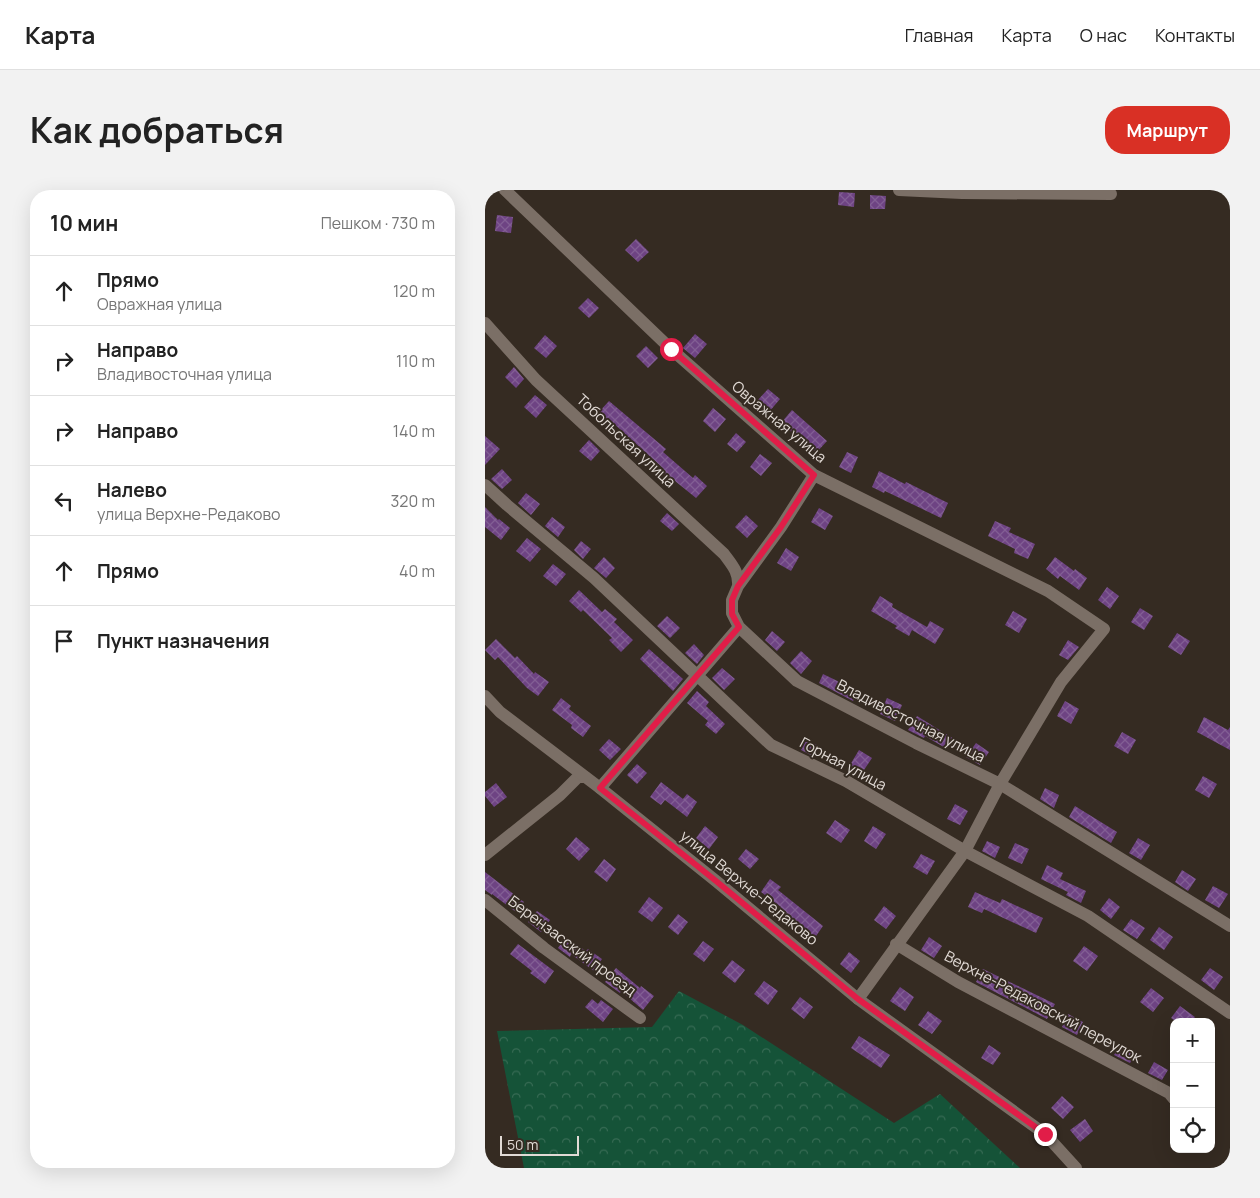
<!DOCTYPE html>
<html lang="ru">
<meta charset="utf-8">
<style>
body{margin:0;font-family:Manrope,sans-serif;background:#f2f2f2;color:#222}
.controls{position:absolute;right:15px;bottom:15px;display:grid;overflow:hidden;border-radius:10px;box-shadow:0 5px 20px #0002}
.controls button{width:45px;height:45px;display:grid;place-items:center;padding:0;border:0;border-bottom:1px solid #e0e0e0;background:#fff;color:#222;font:25px sans-serif}
.scale{position:absolute;left:15px;bottom:12px;width:79px;box-sizing:border-box;padding-left:5px;border:2px solid #e1dad5;border-top:0;font-size:14px;line-height:18px;white-space:nowrap;color:#e1dad5;-webkit-text-stroke:4px #352b22;paint-order:stroke}
.stop{position:absolute;width:15px;height:15px;margin:-11px;border:4px solid #e11d48;border-radius:50%;background:#fff}
.stop.end{background:#e11d48;border-color:#fff;box-shadow:0 1px 5px #0008}
.list{margin:0;padding:0;list-style:none}
h2{display:flex;justify-content:space-between;align-items:center;height:65px;margin:0;padding:0 20px;font-size:21px}
h2 small{font-size:16px;font-weight:400;color:#767676}
.list li{display:grid;grid-template-columns:32px 1fr auto;gap:15px;align-items:center;box-sizing:border-box;height:70px;padding:0 20px;border-top:1px solid #e0e0e0}
.list b{display:block;font-size:19px;white-space:nowrap}
.list p{margin:0;font-size:16px;white-space:nowrap;color:#767676}
.list em{font-size:16px;font-style:normal;color:#767676}
.icon{flex:none;width:28px;height:28px;fill:none;stroke:currentColor;stroke-width:2;stroke-linecap:round;stroke-linejoin:round}
.map{position:relative;flex:none;width:745px;height:978px;overflow:hidden;border-radius:20px}
header{display:flex;align-items:center;gap:30px;box-sizing:border-box;height:70px;padding:0 25px;background:#fff;border-bottom:1px solid #e0e0e0}
header strong{font-size:24px}
nav{display:flex;gap:28px;margin-inline-start:auto;font-size:18px}
.intro{display:flex;align-items:center;justify-content:space-between;box-sizing:border-box;height:120px;padding:0 30px}
h1{margin:0;font-size:35px}
.button{padding:12px 22px;border-radius:20px;background:#d93025;color:#fff;font-size:18px;font-weight:700}
main{display:flex;gap:30px;padding:0 30px}
aside{flex:1;background:#fff;border-radius:20px;box-shadow:0 5px 20px #0002}
.map>svg:first-child{display:block}
</style>
<header>
<strong>Карта</strong>
<nav><a>Главная</a><a>Карта</a><a>О нас</a><a>Контакты</a></nav>
</header>
<div class="intro"><h1>Как добраться</h1><a class="button">Маршрут</a></div>
<main>
<aside>
<h2>10 мин<small>Пешком · 730 m</small></h2>
<ul class="list">
<li><svg class="icon" aria-label="ahead" viewBox="0 0 24 24"><path d="M12 20V5M6 11l6-6 6 6"/></svg><div><b>Прямо</b><p>Овражная улица</p></div><em>120 m</em></li>
<li><svg class="icon" aria-label="right" viewBox="0 0 24 24"><path d="M7 20v-9h11M14 6l5 5-5 5"/></svg><div><b>Направо</b><p>Владивосточная улица</p></div><em>110 m</em></li>
<li><svg class="icon" aria-label="right" viewBox="0 0 24 24"><path d="M7 20v-9h11M14 6l5 5-5 5"/></svg><div><b>Направо</b></div><em>140 m</em></li>
<li><svg class="icon" aria-label="left" viewBox="0 0 24 24"><path d="M17 20v-9H6M10 6l-5 5 5 5"/></svg><div><b>Налево</b><p>улица Верхне-Редаково</p></div><em>320 m</em></li>
<li><svg class="icon" aria-label="ahead" viewBox="0 0 24 24"><path d="M12 20V5M6 11l6-6 6 6"/></svg><div><b>Прямо</b></div><em>40 m</em></li>
<li><svg class="icon" aria-label="arrive" viewBox="0 0 24 24"><path d="M6 21V4h12l-3 4 3 4H6"/></svg><div><b>Пункт назначения</b></div></li>
</ul>
</aside>
<div class="map">
<svg width="745" height="978" viewBox="0 0 745 978">
<defs>
<pattern id="forest-crowns" width="20" height="18" patternUnits="userSpaceOnUse" patternTransform="scale(1.25)"><rect width="20" height="18" fill="#155338"/><path d="M2 6a3 3 0 1 1 6 0M12 15a3 3 0 1 1 6 0" fill="none" stroke="#376b54"/></pattern>
<pattern id="building-cross-hatch" width="8" height="8" patternUnits="userSpaceOnUse" patternTransform="scale(1.25)"><rect width="8" height="8" fill="#6e4383"/><path d="M0 0l8 8M0 8l8-8" fill="none" stroke="#825e94"/></pattern>
</defs>
<rect width="100%" height="100%" fill="#352b22"/>
<path fill="url(#forest-crowns)" d="M194,801L258,835L409,933L455,904L535,978H39L12,841L167,837Z"/>
<path fill="url(#building-cross-hatch)" d="M354,2L370,3L369,17L353,15Z
M385,5L401,6L400,19H385Z
M12,25L28,27L26,43L10,41Z
M151,49L164,62L153,72L140,60Z
M103,108L114,118L104,128L93,118Z
M210,144L222,154L210,168L198,158Z
M60,145L72,156L61,168L49,158Z
M161,156L173,168L163,178L151,166Z
M29,177L39,189L31,198L20,187Z
M283,199L295,209L284,222L272,211Z
M50,205L62,215L51,228L39,217Z
M124,211L181,259L178,262L208,288L210,285L222,296L211,308L190,291L188,293L177,282L179,279L127,232L125,234L113,223Z
M228,218L241,229L230,242L218,231Z
M307,220L342,251L331,263L296,233Z
M251,243L261,252L252,262L242,254Z
M0,246L15,259L0,275Z
M104,250L115,261L106,271L94,261Z
M362,262L373,267L366,283L354,277Z
M275,264L287,273L276,286L265,277Z
M17,279L27,290L17,299L6,289Z
M394,281L420,294L421,292L463,313L456,328L400,301L399,303L387,297Z
M41,303L55,314L46,325L33,313Z
M0,317L13,330L14,329L25,338L16,350L0,337Z
M334,318L348,326L340,340L326,332Z
M182,323L194,334L187,341L175,331Z
M261,325L273,336L262,348L250,337Z
M67,327L80,337L73,347L60,336Z
M510,331L526,338L524,342L550,354L543,369L529,363L530,359L503,346Z
M42,348L56,359L45,372L31,361Z
M96,351L106,359L98,369L89,360Z
M301,358L314,367L306,381L292,373Z
M119,367L130,378L121,388L109,378Z
M570,367L589,381L590,379L602,388L594,400L575,386L573,389L561,379Z
M68,374L81,384L71,396L58,386Z
M622,397L634,406L625,419L613,410Z
M94,400L117,422L120,419L132,429L129,432L148,450L136,462L124,450L127,448L98,420L96,422L84,411Z
M395,406L408,414L407,417L442,437L445,431L459,439L450,454L427,440L424,446L410,438L412,436L386,421Z
M655,418L668,426L659,440L646,432Z
M528,421L542,429L534,443L520,435Z
M182,426L195,438L185,448L172,436Z
M287,441L300,452L292,461L280,450Z
M692,443L705,451L696,465L683,457Z
M11,449L30,468L32,466L49,484L50,482L64,492L53,506L42,498L13,467L10,470L0,460Z
M583,450L594,457L583,470L574,465Z
M209,454L219,465L212,474L200,463Z
M164,459L198,489L188,501L155,469Z
M316,461L327,471L316,484L305,473Z
M237,478L250,489L239,500L227,488Z
M338,484L373,501L368,511L334,493Z
M212,501L224,512L221,516L240,534L231,544L220,535L223,531L202,513Z
M76,508L86,516L84,519L106,536L98,547L86,538L87,535L67,520Z
M402,508L417,515L410,531L395,524Z
M580,511L594,519L586,534L572,526Z
M432,526L469,549L462,559L440,546L439,548L423,540Z
M719,527L743,540L745,537V560L712,542Z
M637,542L651,550L643,564L629,556Z
M124,549L136,559L125,570L114,560Z
M321,550L334,556L328,566L316,560Z
M491,553L504,562L495,575L481,567Z
M374,560L387,568L377,583L365,575Z
M152,574L162,583L152,594L142,585Z
M718,586L732,594L724,608L710,600Z
M176,592L198,609L202,604L212,612L202,627L180,610L176,615L165,607Z
M11,593L22,607L9,617L0,606V602Z
M560,598L574,605L569,618L555,609Z
M470,614L483,621L475,635L462,629Z
M590,616L632,642L626,653L584,627Z
M350,630L365,640L356,653L341,643Z
M220,636L233,647L224,659L211,648Z
M388,636L401,644L391,659L379,651Z
M91,647L105,659L94,671L81,659Z
M653,648L665,655L656,670L644,663Z
M502,651L515,657L510,668L497,661Z
M530,653L544,659L537,674L523,668Z
M261,659L274,669L265,679L253,669Z
M436,664L450,671L442,685L428,677Z
M119,669L131,679L122,692L109,682Z
M562,675L578,683L575,689L601,701L596,713L581,705L583,702L556,689Z
M697,680L711,689L703,701L690,692Z
M0,682L39,712L31,722L7,704V705L0,700Z
M285,689L296,697L293,700L338,736L329,749L293,721L296,717L276,702Z
M728,696L743,704L734,718L720,710Z
M490,702L515,713L517,709L558,728L551,743L499,719L497,723L483,717Z
M164,707L178,718L167,732L153,722Z
M624,708L635,717L626,729L615,720Z
M399,716L411,726L401,739L389,730Z
M52,721L65,730L56,742L43,732Z
M193,724L203,732L193,745L183,737Z
M646,729L660,738L652,749L638,740Z
M674,737L688,747L679,760L665,750Z
M81,747L101,761L103,759L117,769L109,781L86,764L85,767L73,758Z
M444,747L457,756L449,768L436,760Z
M218,751L229,759L219,772L208,764Z
M33,754L69,781L60,794L45,783L47,781L25,764Z
M599,756L613,766L602,781L588,771Z
M364,762L375,771L366,783L355,774Z
M247,770L260,780L250,793L237,783Z
M131,778L155,798L156,796L169,806L158,820L136,801L135,803L120,792Z
M725,778L738,787L729,800L716,790Z
M498,779L570,814L562,829L491,792Z
M279,791L293,801L283,815L269,804Z
M415,797L429,807L420,821L405,811Z
M666,798L679,808L668,822L655,812Z
M315,807L328,817L319,829L306,819Z
M107,809L113,814L116,810L128,819L118,832L100,817Z
M695,816L710,827L706,832H692L686,828Z
M443,821L457,831L447,844L433,835Z
M583,824L598,832L592,845L577,837Z
M374,846L405,865L396,878L366,858Z
M504,855L516,863L508,875L496,868Z
M635,855L650,865L645,873L629,865Z
M669,872L683,880L677,890L663,883Z
M577,906L589,917L578,929L566,918Z
M600,929L608,941L595,952L585,940Z"/>
<g fill="none" stroke-linecap="round" stroke-linejoin="round">
<path stroke="#7b6f66" stroke-width="12" d="M20,0L186,159L329,285L563,401L619,439L576,492L515,594L480,661L373,809
M414,0L477,3L626,4
M0,133L51,190L239,364C247,375 254,382 253,396
M329,285L296,337L253,396L247,410V423L254,437L312,491L431,553L515,594L745,736
M0,295L22,315L109,388L286,555L361,591L480,661L603,726L745,823
M115,598L254,437
M0,665L75,605L93,587H100
M0,710L59,758L155,828
M411,754L473,792L684,903L689,909"/>
<path stroke="#7b6f66" stroke-width="12" d="M0,506L15,522L115,598L231,691L373,809L560,944L591,978"/>
</g>
<g fill="none" stroke-linecap="round" stroke-linejoin="round">
<path stroke="#e11d48" stroke-width="6" d="M186,159L329,285L296,337L253,396L247,410V424L254,437L115,598L231,691L373,809L560,944"/>
</g>
<g text-anchor="middle" stroke-width="4" stroke-linejoin="round" paint-order="stroke">
<g font-size="15" fill="#e1dad5" stroke="#352b22">
<text transform="translate(294 232) rotate(40)" y="5">Овражная улица</text>
<text transform="translate(141 251) rotate(43)" y="5">Тобольская улица</text>
<text transform="translate(426 531) rotate(27)" y="5">Владивосточная улица</text>
<text transform="translate(358 574) rotate(28)" y="5">Горная улица</text>
<text transform="translate(264 698) rotate(39)" y="5">улица Верхне-Редаково</text>
<text transform="translate(87 756) rotate(37)" y="5">Берензасский проезд</text>
<text transform="translate(558 817) rotate(28)" y="5">Верхне-Редаковский переулок</text>
</g>
</g>
</svg>
<div class="controls">
<button>+</button>
<button>−</button>
<button><svg class="icon" aria-label="locate" viewBox="0 0 24 24"><circle cx="12" cy="12" r="6"/><path d="M12 2v4M12 18v4M2 12h4M18 12h4"/></svg></button>
</div>
<div class="scale">50 m</div>
<div class="stop" style="left:186px;top:159px"></div>
<div class="stop end" style="left:560px;top:944px"></div>
</div>
</main>
